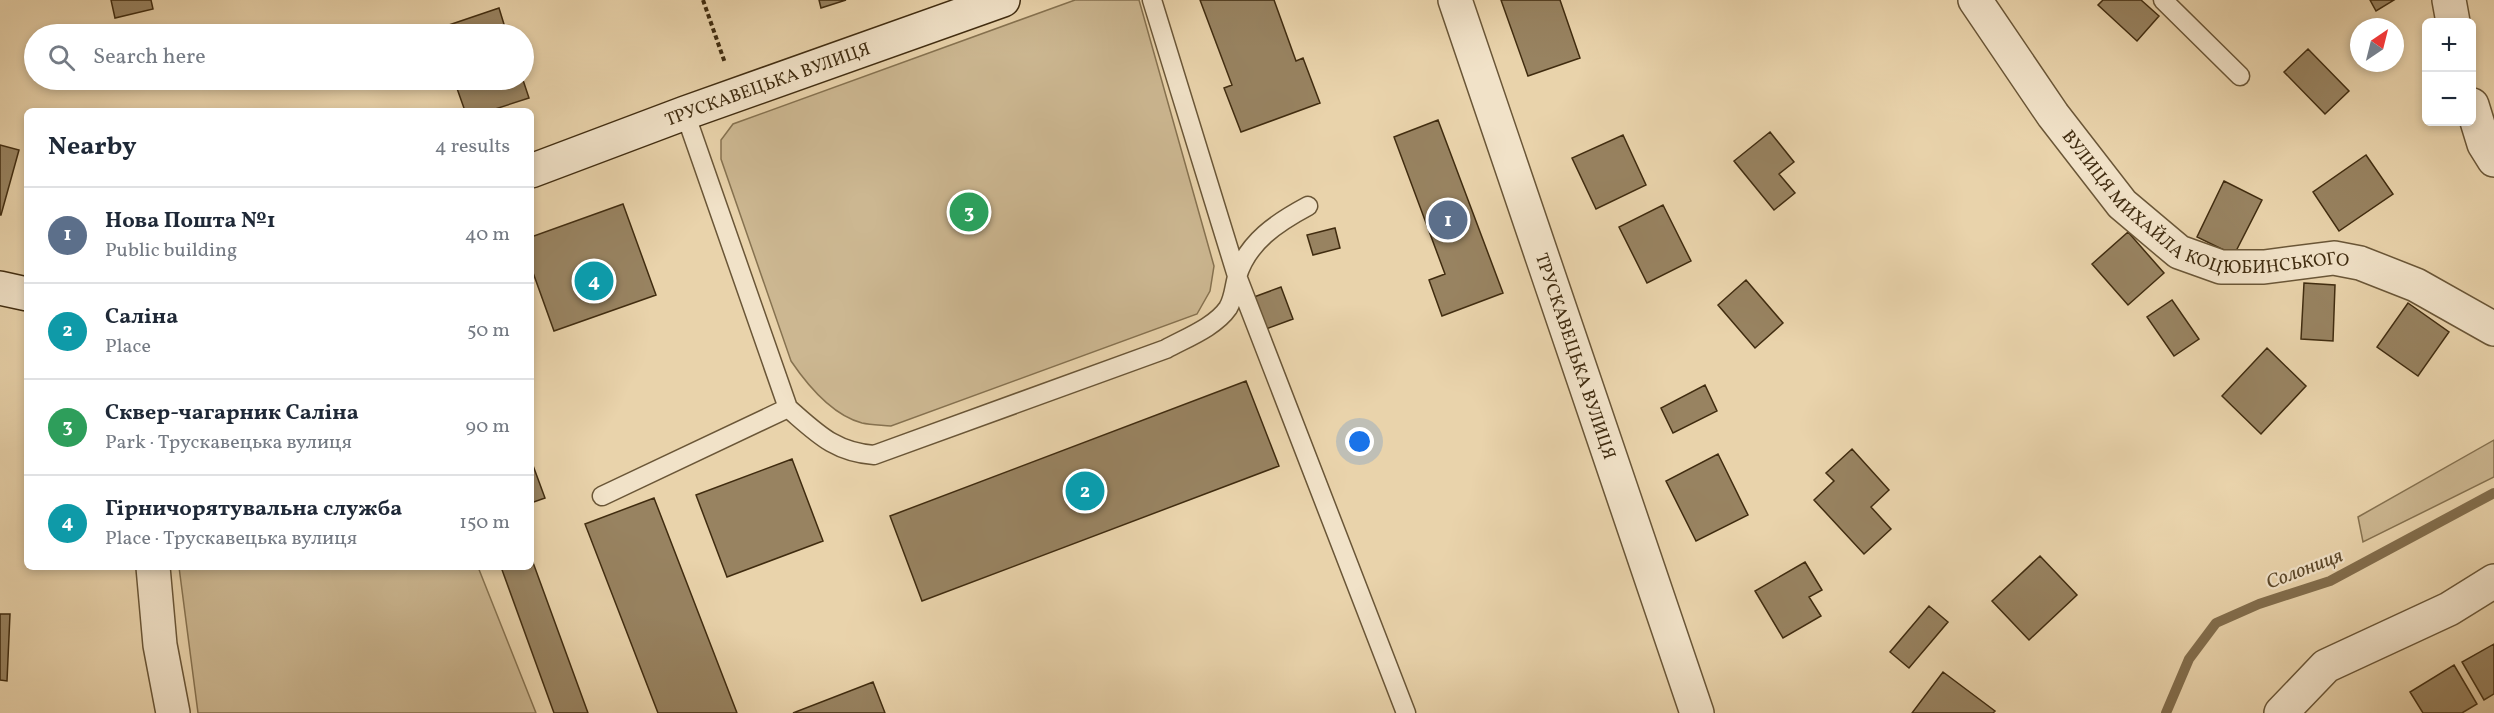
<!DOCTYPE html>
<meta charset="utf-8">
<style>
body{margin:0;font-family:Vollkorn,serif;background:#f2f2f3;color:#1f2937}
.controls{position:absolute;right:18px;top:18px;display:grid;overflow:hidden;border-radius:9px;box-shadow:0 3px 9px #0003}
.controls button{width:54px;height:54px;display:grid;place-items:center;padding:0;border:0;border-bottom:2px solid #e0e1e3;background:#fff;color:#1f2937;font:30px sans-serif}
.compass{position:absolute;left:2350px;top:18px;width:54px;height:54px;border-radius:50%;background:#fff;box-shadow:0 3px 9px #0003;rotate:35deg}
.you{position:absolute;left:1360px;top:442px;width:21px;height:21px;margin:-15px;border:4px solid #fff;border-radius:50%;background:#1a73e8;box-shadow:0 0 0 9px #1a73e833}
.badge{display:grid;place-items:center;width:39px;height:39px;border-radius:50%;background:#0b8043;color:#fff;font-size:20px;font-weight:700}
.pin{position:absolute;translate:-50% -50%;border:3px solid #fff;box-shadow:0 2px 6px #0006}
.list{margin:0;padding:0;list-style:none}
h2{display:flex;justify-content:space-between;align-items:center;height:78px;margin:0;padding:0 24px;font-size:26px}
h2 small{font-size:20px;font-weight:400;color:#747a83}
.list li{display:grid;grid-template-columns:39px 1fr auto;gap:18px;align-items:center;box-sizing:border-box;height:96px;padding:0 24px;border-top:2px solid #e0e1e3}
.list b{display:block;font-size:22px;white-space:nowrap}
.list p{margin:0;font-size:20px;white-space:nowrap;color:#747a83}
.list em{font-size:20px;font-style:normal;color:#747a83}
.icon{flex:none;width:33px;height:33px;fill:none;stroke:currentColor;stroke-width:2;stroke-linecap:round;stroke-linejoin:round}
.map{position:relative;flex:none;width:2494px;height:713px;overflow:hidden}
.search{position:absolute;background:#fff;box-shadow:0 3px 9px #0003;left:24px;top:24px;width:510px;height:66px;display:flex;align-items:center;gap:15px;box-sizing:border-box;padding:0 21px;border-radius:33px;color:#747a83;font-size:22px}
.panel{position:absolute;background:#fff;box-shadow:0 3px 9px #0003;left:24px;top:108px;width:510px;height:462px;border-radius:9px}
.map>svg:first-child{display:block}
</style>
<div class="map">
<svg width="2494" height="713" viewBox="0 0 2494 713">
<rect width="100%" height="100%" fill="#e9d3ab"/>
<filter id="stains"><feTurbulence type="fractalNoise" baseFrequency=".00333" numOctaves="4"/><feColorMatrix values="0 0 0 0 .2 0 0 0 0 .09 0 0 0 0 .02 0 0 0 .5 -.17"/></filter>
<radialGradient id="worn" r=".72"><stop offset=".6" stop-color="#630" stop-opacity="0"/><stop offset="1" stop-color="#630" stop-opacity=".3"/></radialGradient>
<path fill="#ccb791" stroke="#867250" stroke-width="1.5" d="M1075,0H1139L1214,266L1210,291L1197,314L891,426C882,425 871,425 862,423C832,415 808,386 791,361L721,159V140L733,124Z
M2494,440V477L2363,542L2358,517Z
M179,567H478L536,713H198Z"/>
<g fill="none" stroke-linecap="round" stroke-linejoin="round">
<path stroke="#836e4d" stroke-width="10" d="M2166,713L2189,659L2216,623L2259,604L2330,581L2494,493"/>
</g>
<path fill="#988361" stroke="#402c10" stroke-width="1.5" d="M111,0H151L153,9L115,18Z
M819,0H846L821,8Z
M1200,0H1274L1296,61L1303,58L1320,103L1241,132L1224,88L1232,85Z
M1501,0H1560L1580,58L1528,76Z
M2103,0H2141L2159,16L2137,41L2098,5Z
M2370,0H2394L2376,11Z
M499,8L507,34H439L437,29Z
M2308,49L2349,91L2325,114L2284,72Z
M454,80H523L529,98L489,111H465Z
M1438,120L1503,293L1442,316L1429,280L1445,274L1394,137Z
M1770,132L1794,162L1779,174L1795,193L1774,210L1734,161Z
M1623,135L1646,185L1596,209L1572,158Z
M0,145L19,150L1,215H0Z
M2366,155L2393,194L2339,231L2313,192Z
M2224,181L2262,200L2234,255L2197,237Z
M623,204L656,295L554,331L531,267V237Z
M1663,205L1691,261L1647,283L1619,227Z
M1335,228L1340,248L1313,255L1307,235Z
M2128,232L2164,273L2128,305L2092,264Z
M1746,280L1783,323L1755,348L1718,305Z
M2304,283L2335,285L2333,341L2301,339Z
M1281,287L1293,319L1266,329L1254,297Z
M2172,300L2199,339L2174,356L2147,317Z
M2408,303L2449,332L2418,376L2377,347Z
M2267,348L2306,386L2261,434L2222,396Z
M1246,381L1279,466L922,601L890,516Z
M1705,385L1717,411L1673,433L1661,408Z
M1852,449L1889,490L1871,507L1891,529L1864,554L1814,500L1834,481L1826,473Z
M1718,454L1748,515L1696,541L1666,481Z
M792,459L823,541L727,577L696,495Z
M531,460L545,498L531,503Z
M654,498L737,713H658L585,524Z
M2040,556L2077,595L2029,640L1992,601Z
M531,557L588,713H554L501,567H531Z
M1805,562L1822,590L1809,597L1821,616L1783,638L1755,591Z
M1929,606L1948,622L1909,668L1890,652Z
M0,614H10L7,681L0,680Z
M2494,644V694L2484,700L2462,662Z
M2454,665L2477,704L2462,713H2423L2410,692Z
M1943,672L1995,711L1993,713H1912Z
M873,682L885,713H793Z"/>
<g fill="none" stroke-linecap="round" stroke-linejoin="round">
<g stroke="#6a5637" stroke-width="21">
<path id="lane" d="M1152,0L1237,276L1406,713
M2163,0L2240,76
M685,113L788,408
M602,496L788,408C817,433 834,452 874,455L1166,349C1186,338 1215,327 1228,308C1234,298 1234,287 1237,277C1247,242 1278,222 1308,206"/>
</g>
<g stroke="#6a5637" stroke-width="36">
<g id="street">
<path id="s1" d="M1455,0L1697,713"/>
<path id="s2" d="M1975,0L2053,115L2122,204L2179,252L2221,267H2264L2334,258L2360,263L2416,285L2494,329"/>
<path d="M2449,0L2453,22"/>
<path d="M2472,105L2484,144L2494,160"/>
<path d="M153,567L160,645L173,713"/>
<path d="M2281,713L2326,666L2449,609L2494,581"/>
</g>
</g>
<g stroke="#402c10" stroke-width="36">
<g id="secondary">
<path id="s3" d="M531,171L685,113L1003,0"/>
<path d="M0,288L27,294"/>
</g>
</g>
<path stroke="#402c10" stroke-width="4" stroke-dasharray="4.5 3" stroke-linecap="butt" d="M703,0L725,63"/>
<use href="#lane" stroke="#f1e2c8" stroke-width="18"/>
<use href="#street" stroke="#f1e2c8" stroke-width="33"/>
<use href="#secondary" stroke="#f1e2c8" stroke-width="33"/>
</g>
<g text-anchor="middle" stroke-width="4.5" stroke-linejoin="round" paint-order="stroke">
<g font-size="18" fill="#402c10" stroke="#f1e2c8">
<text dy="6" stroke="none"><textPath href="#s3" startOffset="252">ТРУСКАВЕЦЬКА ВУЛИЦЯ</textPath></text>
<text dy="6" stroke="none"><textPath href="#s2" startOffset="330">ВУЛИЦЯ МИХАЙЛА КОЦЮБИНСЬКОГО</textPath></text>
<text dy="6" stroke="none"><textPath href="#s1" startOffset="376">ТРУСКАВЕЦЬКА ВУЛИЦЯ</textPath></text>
</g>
<g font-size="20" font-style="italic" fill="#5c482a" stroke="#f1e2c8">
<text transform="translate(2304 568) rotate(-21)" y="7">Солониця</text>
</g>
</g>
<rect width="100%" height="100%" filter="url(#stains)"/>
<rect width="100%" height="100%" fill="url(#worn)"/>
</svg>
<div class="controls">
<button>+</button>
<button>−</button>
</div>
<svg class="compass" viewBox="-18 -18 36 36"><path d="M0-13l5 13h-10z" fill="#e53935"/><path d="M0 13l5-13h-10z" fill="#747a83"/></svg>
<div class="you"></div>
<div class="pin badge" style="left:1448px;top:220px;background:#5c6f8a">1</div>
<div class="pin badge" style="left:1085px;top:491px;background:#0f9aa8">2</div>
<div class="pin badge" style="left:969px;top:212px;background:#2e9e5b">3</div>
<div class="pin badge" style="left:594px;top:281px;background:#0f9aa8">4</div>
<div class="search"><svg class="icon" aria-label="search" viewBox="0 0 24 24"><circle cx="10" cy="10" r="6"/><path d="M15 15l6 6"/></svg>Search here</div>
<section class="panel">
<h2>Nearby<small>4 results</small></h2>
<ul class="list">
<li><span class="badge" style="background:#5c6f8a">1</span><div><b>Нова Пошта №1</b><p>Public building</p></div><em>40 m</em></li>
<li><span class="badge" style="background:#0f9aa8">2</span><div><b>Саліна</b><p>Place</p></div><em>50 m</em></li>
<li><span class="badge" style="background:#2e9e5b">3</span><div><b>Сквер-чагарник Саліна</b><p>Park · Трускавецька вулиця</p></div><em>90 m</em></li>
<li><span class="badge" style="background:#0f9aa8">4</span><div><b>Гірничорятувальна служба</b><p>Place · Трускавецька вулиця</p></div><em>150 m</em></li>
</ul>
</section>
</div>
